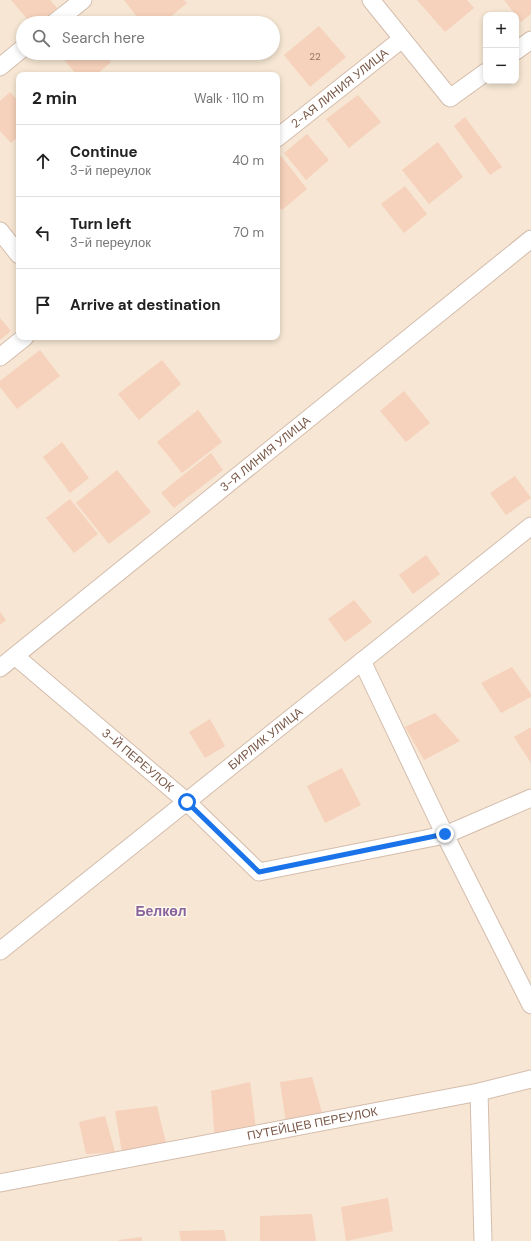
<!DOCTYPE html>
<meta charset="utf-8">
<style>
body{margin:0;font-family:"DM Sans",sans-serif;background:#f2f2f2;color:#222}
.controls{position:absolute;right:12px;top:12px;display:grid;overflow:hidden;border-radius:8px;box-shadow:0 2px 6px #0003}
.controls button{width:36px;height:36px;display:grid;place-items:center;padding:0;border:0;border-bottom:1px solid #e0e0e0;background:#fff;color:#222;font:20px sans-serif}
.stop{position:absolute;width:12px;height:12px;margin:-9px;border:3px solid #1a73e8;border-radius:50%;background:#fff}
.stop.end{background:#1a73e8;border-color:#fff;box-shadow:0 1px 4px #0008}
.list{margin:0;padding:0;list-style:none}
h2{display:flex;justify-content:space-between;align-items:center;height:52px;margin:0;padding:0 16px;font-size:17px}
h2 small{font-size:13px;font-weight:400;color:#767676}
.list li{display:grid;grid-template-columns:26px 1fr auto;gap:12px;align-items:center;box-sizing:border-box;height:72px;padding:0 16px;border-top:1px solid #e0e0e0}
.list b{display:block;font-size:15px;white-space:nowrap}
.list p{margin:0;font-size:13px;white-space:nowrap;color:#767676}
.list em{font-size:13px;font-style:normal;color:#767676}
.icon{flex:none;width:22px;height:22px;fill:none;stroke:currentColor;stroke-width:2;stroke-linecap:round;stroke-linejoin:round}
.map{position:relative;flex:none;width:531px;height:1241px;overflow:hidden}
.search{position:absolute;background:#fff;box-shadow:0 2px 6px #0003;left:16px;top:16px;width:264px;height:44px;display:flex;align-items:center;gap:10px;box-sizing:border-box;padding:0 14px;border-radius:22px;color:#767676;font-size:15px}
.panel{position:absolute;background:#fff;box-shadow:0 2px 6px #0003;left:16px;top:72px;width:264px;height:268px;border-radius:8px}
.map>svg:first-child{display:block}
</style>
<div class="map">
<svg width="531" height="1241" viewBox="0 0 531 1241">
<rect width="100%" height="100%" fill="#fef4e5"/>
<path fill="#f6e6d3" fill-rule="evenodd" d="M0,0H531V1241H0ZM486,15H516V81H486ZM23,23H273V53H23ZM19,75H277V337H19Z"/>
<path fill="#f6d1bb" d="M11,0H50L57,8L40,23H31Z
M124,0H184L187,3L163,23H142Z
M417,0H467L474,8L445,32Z
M504,0H531V14L521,22Z
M319,26L346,57L310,87L284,55Z
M62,53H104L111,62L96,75H77L60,55Z
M10,92L19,102V136L11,143L0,131V101Z
M358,95L381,122L349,148L326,119Z
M465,117L502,167L490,175L454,126Z
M307,134L329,160L306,180L284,153Z
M438,142L463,177L429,204L402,170Z
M281,156L307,189L282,210L277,205V159Z
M405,186L427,214L404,233L381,204Z
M0,318L11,331L0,340Z
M40,350L60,376L17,409L0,387V381Z
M162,360L181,384L139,420L118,394Z
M404,391L430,423L406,442L380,411Z
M198,410L222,442L182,473L157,442Z
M62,442L89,478L70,493L43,457Z
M211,453L223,470L174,508L161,493Z
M117,470L151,512L109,544L76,503Z
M515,476L531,498L506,515L490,493Z
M70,499L98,534L74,553L46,518Z
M426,555L440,574L413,594L399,575Z
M354,600L372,622L345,642L328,619Z
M0,612L6,620L0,625Z
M512,667L531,694V697L501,713L481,683Z
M435,713L460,741L424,760L405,727Z
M210,719L225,746L205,758L189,732Z
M531,727V763L514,737Z
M342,768L361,805L325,823L307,786Z
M312,1077L323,1116L286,1123L280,1082Z
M250,1082L256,1129L215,1140L211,1091Z
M157,1106L167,1147L122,1152L115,1111Z
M105,1116L115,1152L86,1154L79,1122Z
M388,1198L393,1231L346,1241L341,1207Z
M312,1214L316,1241H260V1216Z
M224,1230L226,1241H181L179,1231Z
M142,1237V1241H119V1240Z"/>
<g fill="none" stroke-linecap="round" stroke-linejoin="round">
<g stroke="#d4bdad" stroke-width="19">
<g id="minor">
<path d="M371,0L450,98L486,72"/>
<path d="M54,23L83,0"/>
<path d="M516,51L531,40"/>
<path d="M0,67L23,48"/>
<path id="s1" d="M277,138L402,39"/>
<path d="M0,231L19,255"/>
<path d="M0,357L25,337"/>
<path id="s2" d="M15,656L187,802L259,872L445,835L531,798"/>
<path d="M362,661L445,835L531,1005"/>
<path id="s3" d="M0,668L531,239"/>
<path id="s4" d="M0,951L531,526"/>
<path d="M479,1092L483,1241"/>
<path id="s5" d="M0,1183L479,1092L531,1079"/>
</g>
</g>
<use href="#minor" stroke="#fff" stroke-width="17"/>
</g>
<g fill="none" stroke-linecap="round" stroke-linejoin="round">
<path stroke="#1a73e8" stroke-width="5" d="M187,802L259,872L445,834"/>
</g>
<g text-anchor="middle" stroke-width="3" stroke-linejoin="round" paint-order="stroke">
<g font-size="10" fill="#997765">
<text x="315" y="60">22</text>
</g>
<g font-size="12" fill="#7a5948" stroke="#fff8ed">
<text dy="4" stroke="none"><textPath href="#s1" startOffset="80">2-АЯ ЛИНИЯ УЛИЦА</textPath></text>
<text dy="4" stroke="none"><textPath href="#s3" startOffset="341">3-Я ЛИНИЯ УЛИЦА</textPath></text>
<text dy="4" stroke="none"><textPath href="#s4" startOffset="340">БИРЛИК УЛИЦА</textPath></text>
<text dy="4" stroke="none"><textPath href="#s2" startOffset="161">3-Й ПЕРЕУЛОК</textPath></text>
<text dy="4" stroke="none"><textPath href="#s5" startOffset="318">ПУТЕЙЦЕВ ПЕРЕУЛОК</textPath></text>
</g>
<g font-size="14" font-weight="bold" fill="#89639d" stroke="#fff8ed">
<text x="161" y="916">Белкөл</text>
</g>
</g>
</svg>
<div class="controls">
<button>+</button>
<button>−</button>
</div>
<div class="stop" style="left:187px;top:802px"></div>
<div class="stop end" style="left:445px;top:834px"></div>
<div class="search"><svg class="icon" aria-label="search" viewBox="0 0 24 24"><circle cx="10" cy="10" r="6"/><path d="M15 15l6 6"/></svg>Search here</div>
<section class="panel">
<h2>2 min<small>Walk · 110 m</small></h2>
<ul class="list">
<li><svg class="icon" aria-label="ahead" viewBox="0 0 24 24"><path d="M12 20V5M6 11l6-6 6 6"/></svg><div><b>Continue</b><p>3-й переулок</p></div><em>40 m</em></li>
<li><svg class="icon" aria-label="left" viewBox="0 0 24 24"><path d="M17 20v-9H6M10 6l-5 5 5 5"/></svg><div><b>Turn left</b><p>3-й переулок</p></div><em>70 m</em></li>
<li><svg class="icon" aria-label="arrive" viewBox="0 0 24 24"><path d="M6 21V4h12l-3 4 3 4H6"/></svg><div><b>Arrive at destination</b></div></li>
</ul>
</section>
</div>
